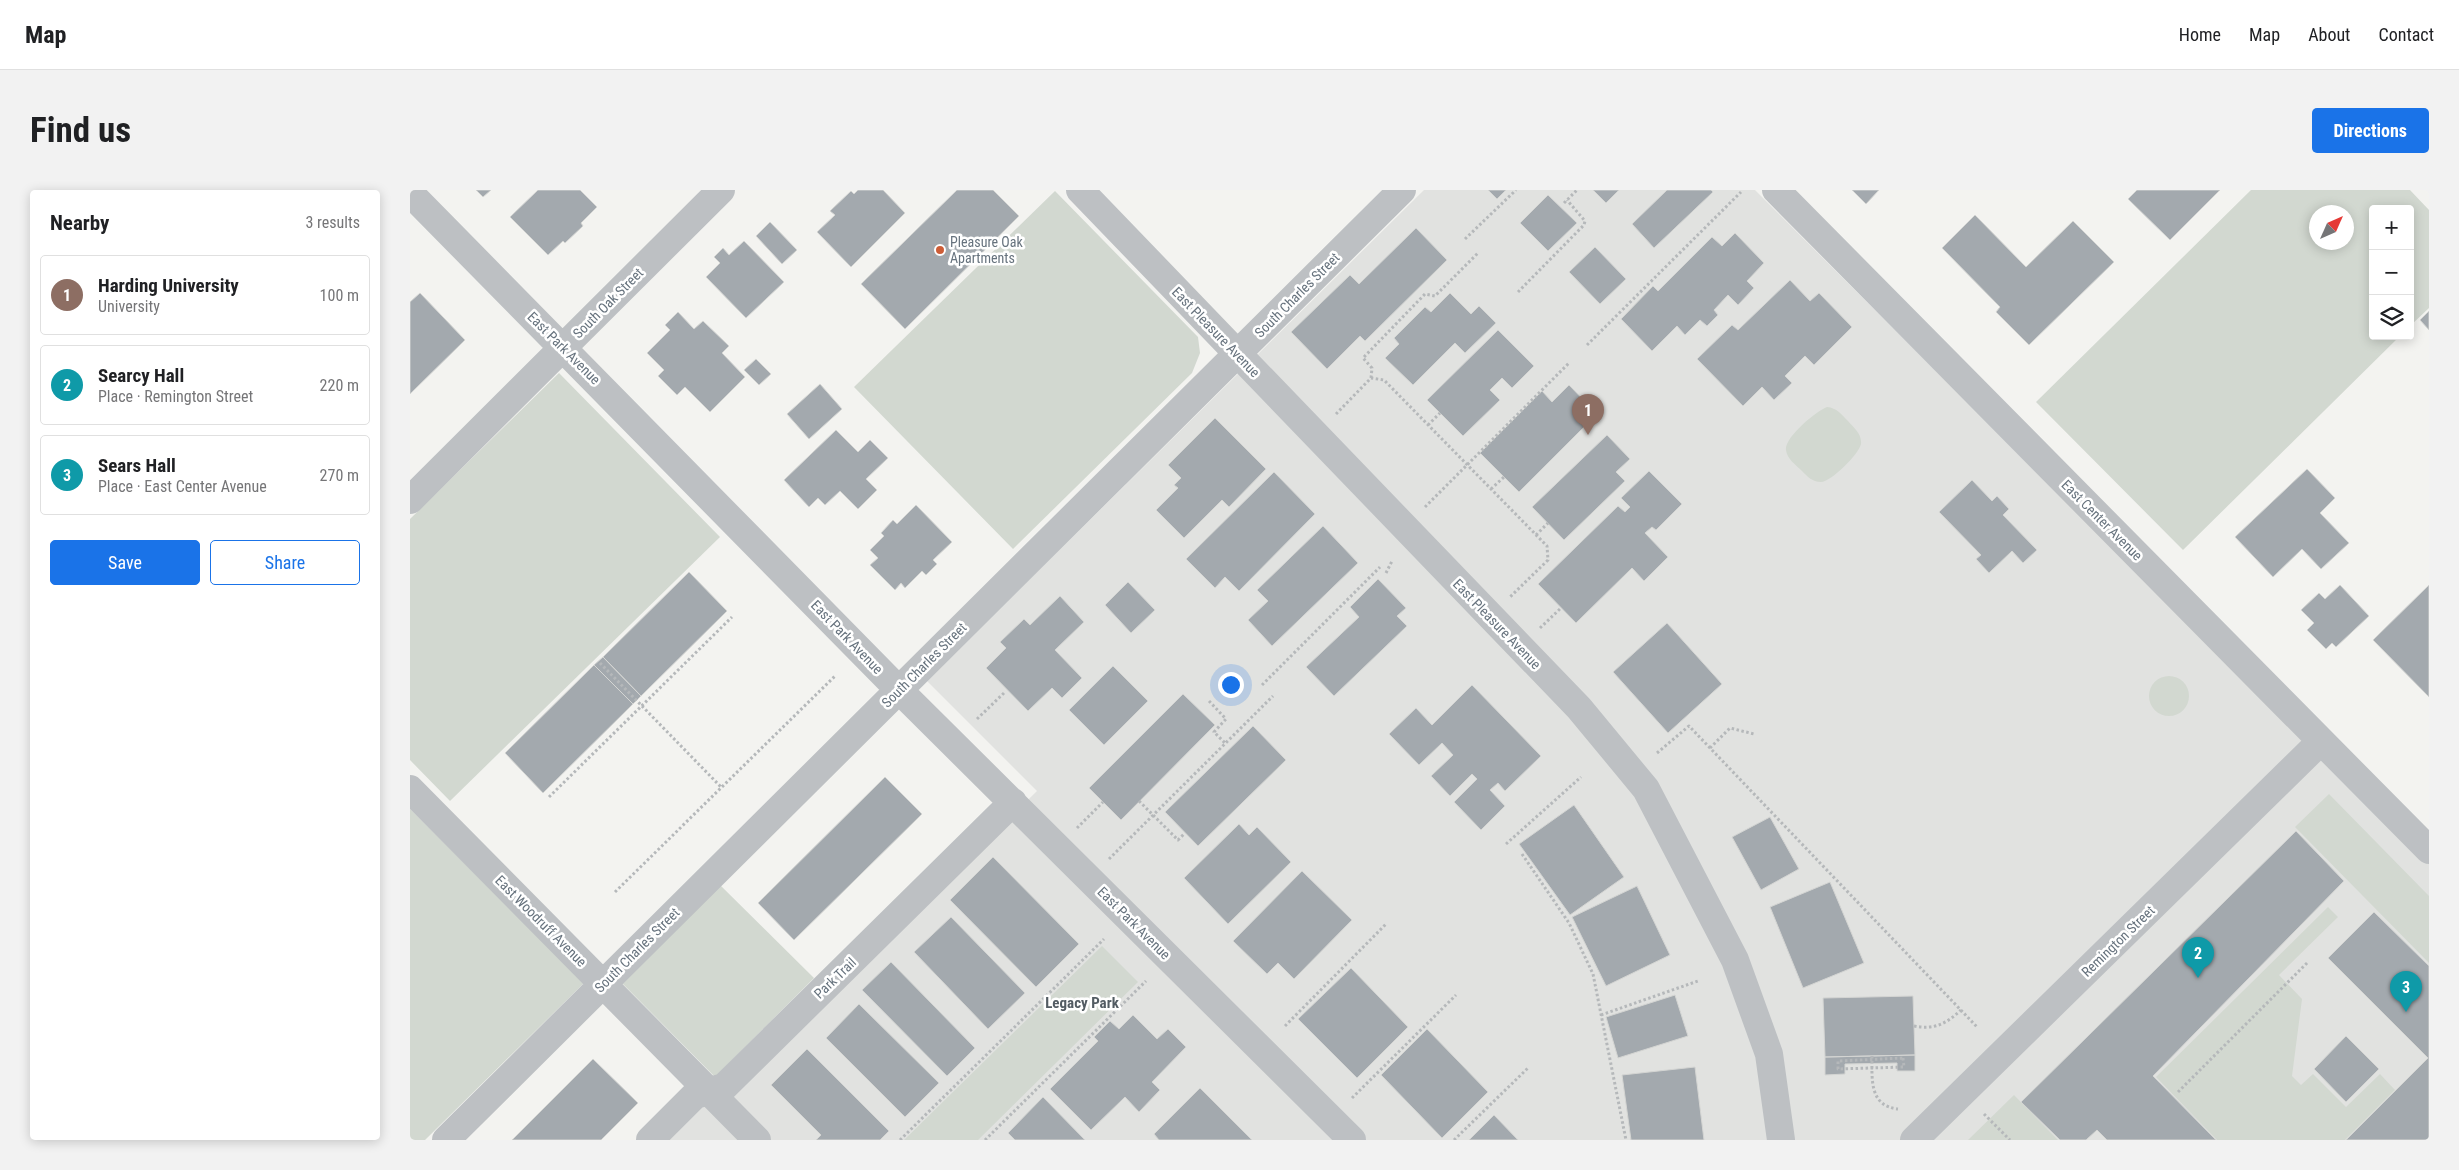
<!DOCTYPE html>
<meta charset="utf-8">
<style>
body{margin:0;font-family:"Roboto Condensed",sans-serif;background:#f2f2f2;color:#202124}
.controls{position:absolute;right:15px;top:15px;display:grid;overflow:hidden;border-radius:5px;box-shadow:0 2px 12px #0003}
.controls button{width:45px;height:45px;display:grid;place-items:center;padding:0;border:0;border-bottom:1px solid #e0e0e0;background:#fff;color:#202124;font:25px sans-serif}
.compass{position:absolute;left:1899px;top:15px;width:45px;height:45px;border-radius:50%;background:#fff;box-shadow:0 2px 12px #0003;rotate:45deg}
.you{position:absolute;left:820px;top:494px;width:18px;height:18px;margin:-12px;border:4px solid #fff;border-radius:50%;background:#1a73e8;box-shadow:0 0 0 8px #1a73e833}
.badge{display:grid;place-items:center;width:32px;height:32px;border-radius:50%;background:#1a73e8;color:#fff;font-size:16px;font-weight:700}
.pin{position:absolute;translate:-50% -41px;filter:drop-shadow(0 1px 2px #0008)}
.pin::after{content:'';position:absolute;top:26px;width:18px;height:15px;background:inherit;clip-path:polygon(0 0,100% 0,50% 100%)}
.list{margin:0;padding:0;list-style:none}
h2{display:flex;justify-content:space-between;align-items:center;height:65px;margin:0;padding:0 20px;font-size:21px}
h2 small{font-size:16px;font-weight:400;color:#757577}
.list li{display:grid;grid-template-columns:32px 1fr auto;gap:15px;align-items:center;box-sizing:border-box;height:80px;margin:0 10px 10px;padding:0 10px;border:1px solid #e0e0e0;border-radius:5px}
.list b{display:block;font-size:19px;white-space:nowrap}
.list p{margin:0;font-size:16px;white-space:nowrap;color:#757577}
.list em{font-size:16px;font-style:normal;color:#757577}
.actions{display:flex;gap:10px;padding:15px 20px}
.actions a{flex:1;padding:11px 0;border:1px solid #1a73e8;border-radius:5px;text-align:center;font-size:18px;color:#1a73e8}
.actions .main{background:#1a73e8;color:#fff}
.icon{flex:none;width:28px;height:28px;fill:none;stroke:currentColor;stroke-width:2;stroke-linecap:round;stroke-linejoin:round}
.map{position:relative;flex:none;width:2019px;height:950px;overflow:hidden;border-radius:5px}
header{display:flex;align-items:center;gap:30px;box-sizing:border-box;height:70px;padding:0 25px;background:#fff;border-bottom:1px solid #e0e0e0}
header strong{font-size:24px}
nav{display:flex;gap:28px;margin-inline-start:auto;font-size:18px}
.intro{display:flex;align-items:center;justify-content:space-between;box-sizing:border-box;height:120px;padding:0 30px}
h1{margin:0;font-size:35px}
.button{padding:12px 22px;border-radius:5px;background:#1a73e8;color:#fff;font-size:18px;font-weight:700}
main{display:flex;gap:30px;padding:0 30px}
aside{flex:1;background:#fff;border-radius:5px;box-shadow:0 2px 12px #0003}
.map>svg:first-child{display:block}
</style>
<header>
<strong>Map</strong>
<nav><a>Home</a><a>Map</a><a>About</a><a>Contact</a></nav>
</header>
<div class="intro"><h1>Find us</h1><a class="button">Directions</a></div>
<main>
<aside>
<h2>Nearby<small>3 results</small></h2>
<ul class="list">
<li><span class="badge" style="background:#8d6e63">1</span><div><b>Harding University</b><p>University</p></div><em>100 m</em></li>
<li><span class="badge" style="background:#0f9aa8">2</span><div><b>Searcy Hall</b><p>Place · Remington Street</p></div><em>220 m</em></li>
<li><span class="badge" style="background:#0f9aa8">3</span><div><b>Sears Hall</b><p>Place · East Center Avenue</p></div><em>270 m</em></li>
</ul>
<div class="actions"><a class="main">Save</a><a>Share</a></div>
</aside>
<div class="map">
<svg width="2019" height="950" viewBox="0 0 2019 950">
<rect width="100%" height="100%" fill="#f3f3f0"/>
<path fill="#e1e2e0" d="M1014,0H1345L2013,669L2019,663V950H252L290,913L321,902L627,601L517,491Z"/>
<path fill="#d2d8d0" fill-rule="evenodd" d="M1841,0H2000L2019,20V118L2000,136V19H1963V146H1990L1773,360L1626,212ZM1906,22H1936V52H1906Z
M645,1L788,147L790,163L782,183L603,359L444,197Z
M149,183L310,347L40,611L0,570V329Z
M1417,217C1427,218 1431,224 1438,231C1444,238 1452,244 1451,254C1449,264 1421,292 1411,292C1402,292 1397,286 1392,281C1386,275 1377,269 1376,260C1374,248 1406,221 1417,217Z
M1739 506a20 20 0 1 1 40 0a20 20 0 1 1-40 0Z
M1919,604L2019,706V773L1885,637Z
M0,619L174,793L15,950H0Z
M309,694L404,788L305,887L211,792Z
M1918,717L1928,727L1869,785L1892,809L1882,886L1891,895L1903,884L1936,917L1970,884L1985,900L1935,950H1807L1746,887Z
M692,756L728,792L568,950H494Z
M1604,905L1648,950H1558Z"/>
<path fill="#a3a9ae" stroke="#d4d5d3" d="M66,0H81L73,7Z
M128,0H170L187,17L171,33L173,36L155,53L153,51L138,65L100,27Z
M448,0H473L495,23L441,77L407,42L425,25L420,21L441,1L444,4Z
M547,0H583L609,26L495,139L451,94Z
M1078,0H1096L1087,9Z
M1183,0H1209L1196,13Z
M1257,0H1301L1303,2L1244,58L1222,34Z
M1442,0H1469L1456,14Z
M1727,0H1810L1760,50L1718,9Z
M1138,5L1167,33L1138,61L1110,33Z
M1565,25L1616,77L1663,31L1704,72L1619,155L1586,122L1590,117L1532,58Z
M360,32L387,60L372,74L346,46Z
M1006,38L1037,70L955,151L950,146L917,179L881,142L940,85L949,94Z
M1325,43L1354,73L1337,91L1344,98L1328,115L1318,105L1304,120L1308,125L1297,136L1290,130L1275,145L1267,136L1242,161L1211,129L1243,96L1248,101L1302,47L1312,56Z
M334,51L374,92L336,128L296,87L310,73L304,67L313,58L319,65Z
M1185,57L1216,89L1190,114L1159,82Z
M1380,90L1400,111L1409,103L1442,137L1404,175L1395,166L1375,186L1382,193L1364,210L1352,197L1333,216L1287,169L1322,135L1328,140Z
M10,103L55,150L0,204V112Z
M1040,103L1061,124L1069,116L1086,133L1055,163L1045,153L1003,195L975,168L989,154L984,148L1015,117L1021,122Z
M2019,121V140L2010,130Z
M268,122L284,139L293,131L319,156L312,163L335,187L300,222L275,197L267,205L248,186L254,180L237,163L260,140L255,135Z
M1088,140L1124,176L1102,198L1092,188L1080,200L1090,210L1053,246L1017,210Z
M346,169L361,184L349,195L334,180Z
M410,194L432,219L399,249L377,224Z
M1159,195L1187,224L1109,302L1070,263L1132,201L1142,212Z
M805,228L856,279L819,317L812,310L774,348L746,320L768,298L764,295L771,288L758,275Z
M426,240L448,262L460,250L478,268L456,289L467,300L448,319L430,301L415,315L408,308L399,317L374,290Z
M1197,245L1220,269L1206,282L1215,291L1154,350L1122,317Z
M1897,279L1925,308L1910,323L1939,353L1911,379L1892,359L1863,387L1825,347Z
M1239,281L1272,314L1246,340L1242,337L1235,343L1258,367L1234,391L1222,378L1166,433L1128,394L1208,316L1215,322L1220,317L1211,308Z
M864,282L905,324L829,401L815,387L805,398L776,369Z
M1562,290L1582,311L1587,306L1599,319L1593,325L1627,360L1613,373L1602,361L1579,383L1566,369L1571,365L1529,322Z
M506,315L542,352L523,370L527,374L516,385L512,381L495,398L491,393L485,400L460,375L468,368L460,360L474,346L471,343L483,330L487,334Z
M913,336L948,373L862,456L838,430L858,411L847,400Z
M279,382L317,421L231,506L193,467Z
M968,389L996,418L987,426L997,436L924,506L896,477L949,427L940,417Z
M718,392L745,420L721,443L695,415Z
M1930,395L1959,426L1926,457L1922,453L1916,459L1897,440L1904,433L1891,420L1909,403L1915,409Z
M2019,395V507L1963,450Z
M650,406L674,432L645,460L672,488L652,508L642,498L618,521L576,478L596,458L590,452L614,429L620,435Z
M1257,433L1312,494L1258,543L1203,482Z
M193,467L231,506L223,514L184,475Z
M184,475L223,514L133,603L95,563Z
M703,476L738,511L694,555L659,520Z
M1062,495L1131,566L1095,601L1088,593L1080,600L1095,616L1071,640L1044,612L1067,589L1062,584L1040,606L1021,586L1043,565L1032,553L1009,575L979,544L1006,518L1022,535Z
M773,504L805,535L711,630L679,598Z
M843,536L876,570L788,656L755,622Z
M475,587L512,624L384,750L348,713Z
M1164,615L1214,687L1160,725L1109,654Z
M1360,627L1389,679L1351,700L1322,647Z
M829,634L839,645L847,637L881,672L818,734L774,688Z
M1886,641L1934,691L1743,886L1806,950H1697L1687,940L1676,950H1650L1611,912Z
M583,667L669,754L626,797L540,710Z
M892,681L942,730L884,789L868,773L857,784L823,751Z
M1420,692L1454,773L1393,798L1360,717Z
M1227,696L1260,765L1196,796L1162,727Z
M1964,722L2019,776V950H1936L2018,868L1918,768Z
M541,727L615,803L578,839L504,762Z
M481,772L565,858L537,886L452,800Z
M941,778L998,837L947,888L888,829Z
M1265,805L1278,846L1208,868L1196,827Z
M1503,806L1505,865L1415,867L1413,808Z
M449,814L529,893L495,927L416,848Z
M723,825L747,849L758,839L776,857L742,892L750,900L729,922L715,907L681,940L640,899L688,851L684,847L700,831L709,839Z
M1017,839L1078,902L1032,948L971,885Z
M1936,846L1969,879L1936,912L1904,879Z
M397,859L479,941L470,950H406L411,945L361,895Z
M1505,865V881H1487V873L1435,874V884L1415,885V867Z
M183,869L228,913L191,950H102Z
M1285,877L1294,950H1221L1212,885Z
M790,898L842,950H749L744,944Z
M633,907L675,950H605L598,943Z
M1084,925L1108,950H1059Z"/>
<g fill="none" stroke-linecap="round" stroke-linejoin="round">
<path stroke="#b5b8ba" stroke-width="3" stroke-dasharray="2.5 2.5" stroke-linecap="butt" d="M1154,13L1167,0
M1055,49L1106,0
M1108,102L1174,35L1175,31L1157,10
M1177,155L1331,2
M961,188L962,178L953,168L1015,104L1025,106L1069,62
M926,224L961,188L974,190L1137,356L1138,370L1100,407
M1018,235L1030,223
M1081,299L1094,287
M1015,317L1159,173
M1126,345L1138,333
M976,383L982,371
M1130,438L1151,418
M190,473L312,598
M852,495L970,377
M799,511L816,529L804,542L815,553
M567,529L595,502
M1300,558L1320,538L1344,544
M1247,563L1279,536L1568,838
M139,607L322,427
M729,611L768,650L775,643
M667,638L693,612
M1096,654L1171,587
M1112,664L1159,733L1183,784L1216,950
M699,669L863,506
M205,702L425,486
M1191,825L1288,791
M875,836L977,733
M1504,836C1524,840 1536,834 1551,820
M1462,866C1462,889 1459,916 1488,919
M1493,868L1494,877L1428,879V871Z
M1768,902L1898,772
M942,908L1046,805
M1574,924L1600,950
M490,950L694,749
M575,950L736,791
M1044,950L1118,878"/>
<path stroke="#bdc0c3" stroke-width="28" d="M1366,0L2019,660
M0,3L489,500L942,950
M0,310L311,0
M0,599L347,950
M36,950L992,0
M240,950L285,905L314,897L603,612
M1504,950L1911,551"/>
<path stroke="#bdc0c3" stroke-width="28" d="M670,0L1169,518L1236,599L1325,770L1359,864L1371,950"/>
</g>
<circle fill="#cd5d37" stroke="#fff" stroke-width="2" cx="530" cy="60" r="5"/>
<g text-anchor="middle" stroke-width="5" stroke-linejoin="round" paint-order="stroke">
<g font-size="14" fill="#66727d" stroke="#fff" text-anchor="start">
<text x="540" y="57">Pleasure Oak<tspan x="540" dy="16">Apartments</tspan></text>
</g>
<g font-size="14" fill="#66727d" stroke="#fff">
<text transform="translate(887 105) rotate(-45)" y="5">South Charles Street</text>
<text transform="translate(198 113) rotate(-45)" y="5">South Oak Street</text>
<text transform="translate(806 142) rotate(46)" y="5">East Pleasure Avenue</text>
<text transform="translate(154 158) rotate(45)" y="5">East Park Avenue</text>
<text transform="translate(1692 330) rotate(45)" y="5">East Center Avenue</text>
<text transform="translate(1087 434) rotate(46)" y="5">East Pleasure Avenue</text>
<text transform="translate(437 447) rotate(46)" y="5">East Park Avenue</text>
<text transform="translate(514 475) rotate(-45)" y="5">South Charles Street</text>
<text transform="translate(131 731) rotate(45)" y="5">East Woodruff Avenue</text>
<text transform="translate(724 733) rotate(45)" y="5">East Park Avenue</text>
<text transform="translate(1708 751) rotate(-44)" y="5">Remington Street</text>
<text transform="translate(227 760) rotate(-45)" y="5">South Charles Street</text>
<text transform="translate(425 788) rotate(-44)" y="5">Park Trail</text>
</g>
<g font-size="15" font-weight="bold" fill="#535c63" stroke="#fff">
<text x="672" y="818">Legacy Park</text>
</g>
</g>
</svg>
<div class="controls">
<button>+</button>
<button>−</button>
<button><svg class="icon" aria-label="layers" viewBox="0 0 24 24"><path d="M12 4l9 5-9 5-9-5zM3 14l9 5 9-5"/></svg></button>
</div>
<svg class="compass" viewBox="-18 -18 36 36"><path d="M0-13l5 13h-10z" fill="#e53935"/><path d="M0 13l5-13h-10z" fill="#757577"/></svg>
<div class="you"></div>
<div class="pin badge" style="left:1178px;top:245px;background:#8d6e63">1</div>
<div class="pin badge" style="left:1788px;top:788px;background:#0f9aa8">2</div>
<div class="pin badge" style="left:1996px;top:822px;background:#0f9aa8">3</div>
</div>
</main>
